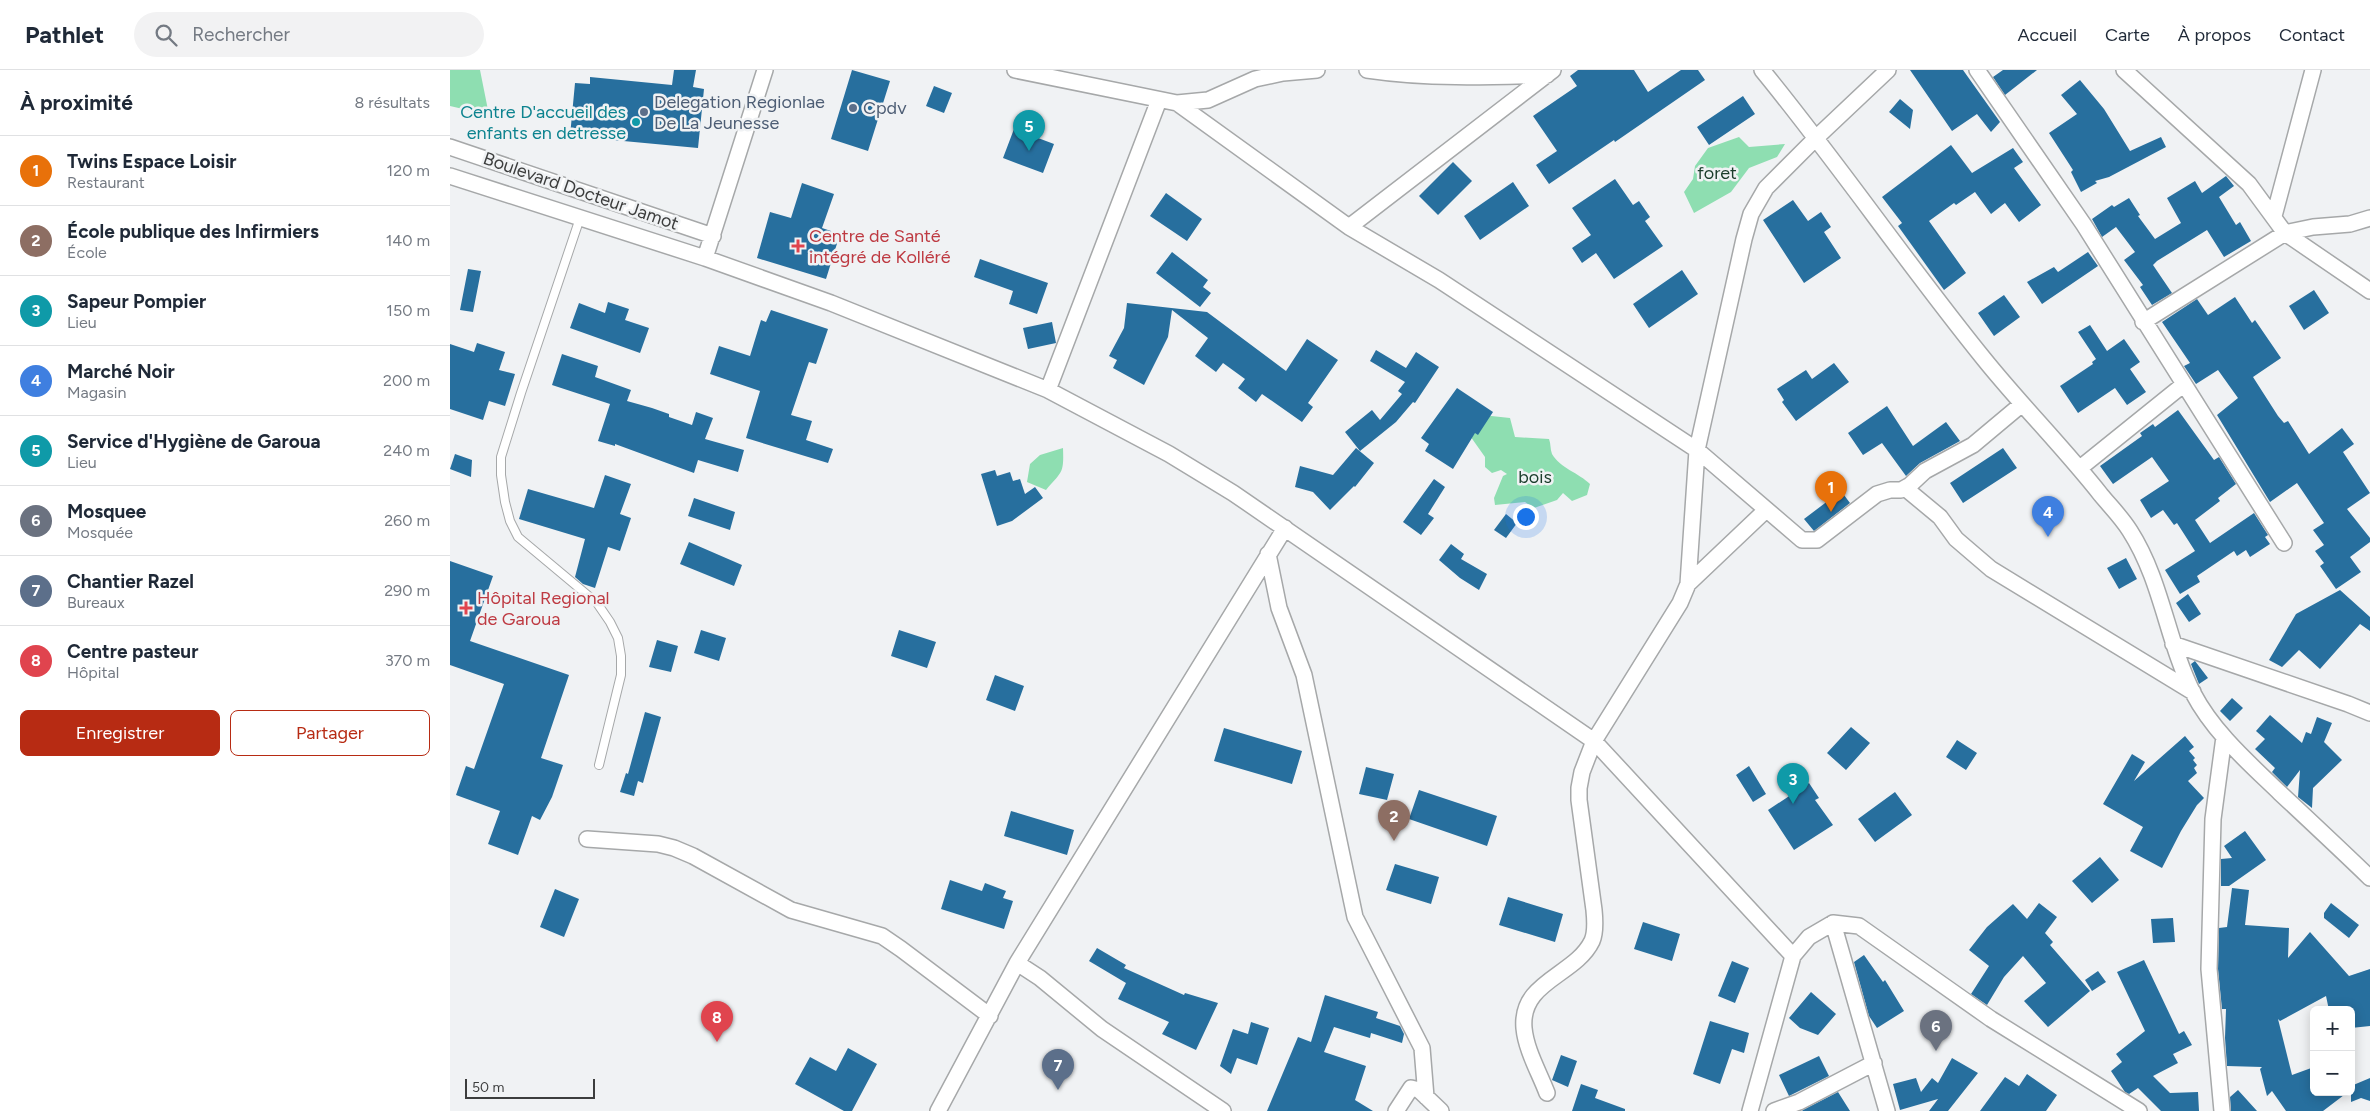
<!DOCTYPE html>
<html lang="fr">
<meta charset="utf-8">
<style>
body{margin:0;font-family:Figtree,sans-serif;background:#f2f2f3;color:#1f2937}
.controls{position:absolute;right:15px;bottom:15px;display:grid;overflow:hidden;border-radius:8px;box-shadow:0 2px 12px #0003}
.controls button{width:45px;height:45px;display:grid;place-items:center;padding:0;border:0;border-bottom:1px solid #e0e1e3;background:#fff;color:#1f2937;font:25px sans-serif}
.scale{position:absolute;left:15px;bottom:12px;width:130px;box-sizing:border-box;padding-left:5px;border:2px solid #3c3d3d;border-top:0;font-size:14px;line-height:18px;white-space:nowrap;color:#3c3d3d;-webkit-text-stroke:4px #f0f2f4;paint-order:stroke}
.you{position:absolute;left:1075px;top:446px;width:18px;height:18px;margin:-12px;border:4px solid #fff;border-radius:50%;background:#1a73e8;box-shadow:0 0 0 8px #1a73e833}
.badge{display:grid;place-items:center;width:32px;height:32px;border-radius:50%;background:#b72b13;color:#fff;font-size:16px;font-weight:700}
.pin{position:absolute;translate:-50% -41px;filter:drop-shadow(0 1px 2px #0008)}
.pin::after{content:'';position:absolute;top:26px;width:18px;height:15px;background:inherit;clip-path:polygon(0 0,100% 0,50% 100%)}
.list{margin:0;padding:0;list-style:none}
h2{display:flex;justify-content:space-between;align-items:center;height:65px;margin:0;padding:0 20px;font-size:21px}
h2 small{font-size:16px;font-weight:400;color:#747a83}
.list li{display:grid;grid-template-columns:32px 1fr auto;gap:15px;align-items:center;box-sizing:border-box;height:70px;padding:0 20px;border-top:1px solid #e0e1e3}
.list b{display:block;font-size:19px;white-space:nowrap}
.list p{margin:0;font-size:16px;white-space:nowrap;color:#747a83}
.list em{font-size:16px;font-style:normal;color:#747a83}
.actions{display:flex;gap:10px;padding:15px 20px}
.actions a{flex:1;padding:11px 0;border:1px solid #b72b13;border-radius:8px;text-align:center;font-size:18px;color:#b72b13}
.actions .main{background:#b72b13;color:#fff}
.icon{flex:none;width:28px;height:28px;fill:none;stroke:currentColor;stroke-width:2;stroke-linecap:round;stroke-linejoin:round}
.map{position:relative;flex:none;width:1920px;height:1041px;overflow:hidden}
header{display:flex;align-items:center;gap:30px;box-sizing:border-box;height:70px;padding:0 25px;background:#fff;border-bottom:1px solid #e0e1e3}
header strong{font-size:24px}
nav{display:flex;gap:28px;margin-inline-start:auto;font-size:18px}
.search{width:350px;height:45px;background:#f2f2f3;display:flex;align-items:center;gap:12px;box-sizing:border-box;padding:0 18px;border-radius:28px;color:#747a83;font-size:19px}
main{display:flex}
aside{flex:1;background:#fff}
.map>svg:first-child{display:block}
</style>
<header>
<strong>Pathlet</strong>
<div class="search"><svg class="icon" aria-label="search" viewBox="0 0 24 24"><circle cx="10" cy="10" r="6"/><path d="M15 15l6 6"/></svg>Rechercher</div>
<nav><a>Accueil</a><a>Carte</a><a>À propos</a><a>Contact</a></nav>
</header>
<main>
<aside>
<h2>À proximité<small>8 résultats</small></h2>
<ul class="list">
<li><span class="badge" style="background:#e8710a">1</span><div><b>Twins Espace Loisir</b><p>Restaurant</p></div><em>120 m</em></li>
<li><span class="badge" style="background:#8d6e63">2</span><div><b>École publique des Infirmiers</b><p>École</p></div><em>140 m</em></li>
<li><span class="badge" style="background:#0f9aa8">3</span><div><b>Sapeur Pompier</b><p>Lieu</p></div><em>150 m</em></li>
<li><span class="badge" style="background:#3f7fe0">4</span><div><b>Marché Noir</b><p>Magasin</p></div><em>200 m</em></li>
<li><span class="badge" style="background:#0f9aa8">5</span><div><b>Service d'Hygiène de Garoua</b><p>Lieu</p></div><em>240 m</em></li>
<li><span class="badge" style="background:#6b7280">6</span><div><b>Mosquee</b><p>Mosquée</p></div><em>260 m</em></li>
<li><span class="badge" style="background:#5c6f8a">7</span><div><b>Chantier Razel</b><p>Bureaux</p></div><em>290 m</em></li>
<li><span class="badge" style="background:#e0444e">8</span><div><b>Centre pasteur</b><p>Hôpital</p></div><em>370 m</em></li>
</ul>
<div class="actions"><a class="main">Enregistrer</a><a>Partager</a></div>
</aside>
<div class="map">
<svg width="1920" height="1041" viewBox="0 0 1920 1041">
<rect width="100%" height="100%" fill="#f0f2f4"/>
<path fill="#8edeb1" d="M0,0H30L39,45L0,36Z
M1289,67L1299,77L1335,74L1327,87L1299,98L1281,122L1244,143L1234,122L1243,109L1245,96L1258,78Z
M1032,345L1060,348L1065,367L1099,369C1101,374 1100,379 1102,384C1110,398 1129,403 1140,414L1137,425L1122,431L1113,423L1107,430L1084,438L1075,432L1045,435L1044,428L1053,406L1057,404L1051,400L1042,403L1035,397V387L1018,363Z
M613,378C614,404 612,401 596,420L577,412L580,394L590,385Z"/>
<path fill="#276f9e" d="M224,0H246L243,17L254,19L248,78L120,66L125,13L140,14V7L222,15Z
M402,0L440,11L418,81L381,69Z
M1128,0H1184L1198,22L1231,0H1248L1255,10L1165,72L1164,70L1099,114L1086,95L1107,81L1083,46L1127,16L1120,6Z
M1460,0H1513L1550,52L1541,62L1527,44L1502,61Z
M1553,0H1587L1555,25L1543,7Z
M1630,10L1654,39L1680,81L1711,67L1716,77L1659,107L1645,111L1647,113L1631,122L1621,102L1623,100L1599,63L1627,44L1611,25Z
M484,16L502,23L494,43L476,36Z
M1293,26L1305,44L1259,75L1247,57Z
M1450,29L1463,40L1460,59L1439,42Z
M564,59L604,74L593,103L553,88Z
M1501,75L1522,103L1563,78L1573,92L1564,98L1591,135L1569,152L1555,133L1541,144L1525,122L1506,135L1504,133L1479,151L1516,203L1494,220L1448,156L1452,153L1432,127Z
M1003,92L1022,111L988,145L969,126Z
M1776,106L1784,116L1769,127L1786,155L1790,152L1801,171L1774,187L1757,160L1707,191L1703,195L1722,223L1702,235L1690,217L1693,215L1674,190L1685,182L1666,157L1652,167L1642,149L1662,135L1664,137L1679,128L1690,145L1688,146L1705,169L1731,153L1717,128L1745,111L1752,123Z
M1165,109L1183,135L1189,131L1200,147L1195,151L1213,176L1164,209L1146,183L1132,193L1122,178L1141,165L1122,138Z
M1063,112L1079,136L1030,170L1014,146Z
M352,113L384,124L372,158L390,164L376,209L307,188L320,142L341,148Z
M716,123L752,149L737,171L700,146Z
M1343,130L1358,151L1371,142L1381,157L1374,162L1391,188L1354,213L1313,150Z
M722,182L758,210L753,217L761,223L750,237L706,203Z
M1638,182L1648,196L1592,234L1577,212L1604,197L1608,202Z
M530,189L598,213L587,244L559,234L563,221L524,207Z
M18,199L31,201L23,242L10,240Z
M1232,200L1248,224L1199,258L1183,234Z
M1864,220L1879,243L1854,260L1839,236Z
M1554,225L1570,247L1544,266L1528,243Z
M1785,227L1802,253L1805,250L1831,288L1803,307L1828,346L1834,353L1838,351L1859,384L1892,358L1904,374L1893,382L1920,423L1897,439L1920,468V472L1900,487L1911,502L1886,519L1870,496L1874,493L1865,481L1874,475L1863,460L1874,453L1847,413L1820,432L1767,345L1788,328L1768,300L1746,314L1734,296L1740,293L1712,252L1747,229L1758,245Z
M158,232L179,239L175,250L199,258L190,283L120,258L129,233L155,243Z
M677,233L757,242L836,301L857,269L888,290L858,333L863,337L852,352L812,324L806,332L788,318L795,309L773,293L766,302L745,286L758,268L722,240L718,267L694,315L663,298L667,290L659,286L674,258Z
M321,240L378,259L366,294L359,292L341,345L362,351L356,370L383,379L378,393L296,368L310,321L260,304L269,276L300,286L311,250L316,252Z
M602,252L606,273L578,279L573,258Z
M1640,255L1657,281L1674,269L1690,292L1680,299L1696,322L1677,335L1665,318L1628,343L1610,316L1643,294L1642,292L1646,289L1628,262Z
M27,273L55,282L49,300L65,304L55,336L39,331L33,350L0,339V274L24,282Z
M926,280L956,298L966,282L989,297L965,333L963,332L946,352L910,381L895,362L922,340L930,350L952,324L948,321L955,312L920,291Z
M112,284L148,296L145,307L181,320L177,331L202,338L219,344V347L242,355L246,342L263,348L255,369L294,380L288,402L248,390L244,403L165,374V376L148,371L160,334L102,315Z
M1384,293L1399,312L1346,351L1332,332L1334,330L1327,319L1356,300L1362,309Z
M1007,318L1043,342L1028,365L1025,363L1003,399L975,381L979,374L971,368Z
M1437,336L1463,376L1496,352L1510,371L1470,393L1456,406L1432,373L1413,385L1398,363Z
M1728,340L1764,390L1769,387L1786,414L1768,428L1770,431L1745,450L1760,473L1804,443L1818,465L1815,467L1820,474L1800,487L1796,480L1787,486L1784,481L1747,506L1750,512L1730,524L1715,500L1745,481L1727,453L1724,455L1713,440L1701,448L1690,430L1719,411L1702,387L1663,414L1650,396L1692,366L1690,363L1703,354L1705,357Z
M906,378L924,393L905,417L904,416L880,440L863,422L845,417L850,396L883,405Z
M1553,378L1567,398L1513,433L1500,413Z
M5,384L22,390L21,407L0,399Z
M545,400L547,406L560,402L563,411L570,409L575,424L585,417L593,428L562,451L547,456L531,404Z
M155,405L181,414L170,444L181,448L170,481L158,477L145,518L133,514L125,507L135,469L69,449L78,419L144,438Z
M984,409L995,417L978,444L984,448L971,465L953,452Z
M1391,421L1400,433L1364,461L1354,449Z
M244,428L285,442L280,460L238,446Z
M1056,444L1067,453L1056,468L1044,460Z
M239,472L292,495L284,516L230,494Z
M1001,474L1014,484L1011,489L1037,504L1029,520L1010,508L989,490Z
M1676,488L1687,509L1669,519L1657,498Z
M0,491L43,506L20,571L119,605L91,688L113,695L102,727L90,750L82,746L68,785L38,774L50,741L6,725L16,696L24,699L54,614L0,595Z
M1890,520L1920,547V561L1910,554L1870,599L1849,580L1832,597L1819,590L1846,544Z
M1738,524L1751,544L1739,552L1726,533Z
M251,560L276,568L269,591L244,583Z
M449,560L486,572L477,598L441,586Z
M207,570L228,576L221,602L199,597Z
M1745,591L1758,608L1749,614L1741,594Z
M545,605L574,616L565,641L536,630Z
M1782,628L1793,638L1780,651L1770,641Z
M195,642L211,647L193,713L188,711L184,726L170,722L176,703L178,704Z
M1820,645L1852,673L1856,662L1861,664L1867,647L1882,653L1874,672L1892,690L1863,718L1862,738L1848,727L1850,700L1837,717L1822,702L1825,698L1805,679L1815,669L1806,661Z
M1401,657L1420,673L1396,700L1377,683Z
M774,658L852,681L842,714L764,691Z
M1735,666L1744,677L1739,681L1745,688L1743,690L1747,695L1744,698L1747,703L1738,711L1754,728L1747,735L1731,761L1712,798L1680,781L1693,757L1653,734L1682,684L1695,692L1684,711Z
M1507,670L1527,683L1516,700L1496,687Z
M1299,696L1316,724L1303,732L1286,705Z
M916,697L944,704L937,730L909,724Z
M1359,713L1369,728L1365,730L1383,755L1344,780L1318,740Z
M969,720L1047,746L1037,776L959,749Z
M1445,722L1462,745L1425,772L1408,749Z
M561,741L624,760L617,785L554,766Z
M1795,761L1816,790L1779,816H1771V789L1782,788L1774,776Z
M1650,787L1669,810L1642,833L1622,811Z
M945,794L989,807L981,834L936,820Z
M500,810L532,821L535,813L556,821L553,828L563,831L554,859L491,839Z
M1782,818L1799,820L1795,855L1839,858L1838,888L1860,862L1899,906L1920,899V956L1901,958V940H1879L1876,926L1830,951L1828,949L1842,1005L1864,997V1022H1898L1873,1041H1836L1822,1021L1817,1026L1810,999L1812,997L1777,996L1775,968L1776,939H1772L1768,899L1769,858L1777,857Z
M105,819L129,829L114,867L90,857Z
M1058,827L1113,844L1105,872L1049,855Z
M1589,833L1607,847L1595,863L1603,872L1600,875L1640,921L1598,957L1574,931L1596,913L1573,886L1554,907L1537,935L1521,924L1539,896L1519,880L1537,857L1563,834L1577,849Z
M1881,833L1909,855L1899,868L1874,848V843Z
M1723,848L1725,872L1703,873L1701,849Z
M1193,852L1230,864L1222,891L1184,879Z
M647,878L676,895L674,898L734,925L735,923L768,933L746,980L712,964L719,952L668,929L676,913L639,891Z
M1414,885L1433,912L1435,910L1454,941L1427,958L1419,946L1404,892Z
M1694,890L1729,964L1734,961L1742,975L1723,984L1728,993L1703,1006L1720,1023L1748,1022L1749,1041H1711L1688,1018L1679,1024L1675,1022L1661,1001L1672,992L1666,984L1695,961L1667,902Z
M1282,891L1299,898L1285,933L1268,926Z
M1648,901L1656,912L1642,921L1635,910Z
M1361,922L1386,944L1368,965L1350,958L1339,948Z
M875,925L928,942L926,948L950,956L954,964L952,973L921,963L920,968L884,957L874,982L916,996L905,1030L923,1041H817L848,967L861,972Z
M1260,951L1299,963L1294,983L1282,979L1270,1014L1243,1004Z
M801,952L819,958L807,995L787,988L781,1004L770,996L783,959L798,964Z
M398,978L427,994L402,1041H394L345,1014L360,987L386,1001Z
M1111,985L1127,991L1118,1017L1102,1010Z
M1369,986L1379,1006L1339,1026L1329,1005Z
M1502,988L1528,1003L1498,1041H1479L1488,1029L1450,1040L1443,1014L1466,1008L1471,1022L1482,1008L1488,1013Z
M1577,1004L1607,1025L1596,1041H1530L1555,1007L1569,1016Z
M1920,1008V1031L1911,1028L1901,1032V1016Z
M1131,1014L1148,1020L1145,1028L1175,1039V1041H1122Z
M1788,1020L1807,1041H1781L1780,1027Z
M1388,1022L1400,1041H1352L1353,1040Z"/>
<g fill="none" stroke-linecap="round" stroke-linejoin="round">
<g stroke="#a6a8a9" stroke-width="10">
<path id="service" d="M130,148L71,323L51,387V405L55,432L60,451L68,467L147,533L160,552L168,568L171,586V605L149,695"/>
</g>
<g stroke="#a6a8a9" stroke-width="18">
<path id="minor" d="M565,0L727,33L758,30L805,9L833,3L867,0
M917,0C978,9 1036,7 1097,5
M1312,0C1389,94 1457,194 1534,289C1571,335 1614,378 1651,425C1661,437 1672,448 1680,461C1712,511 1717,571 1743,623C1764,663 1799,693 1830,723C1860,751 1890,779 1920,808
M1527,0L1634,155L1834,473
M1674,0L1799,114L1835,163L1920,221
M727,33L899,157L989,210L1247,380L1352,470H1367L1427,424L1440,420H1451L1460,415L1475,401L1523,375L1572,334
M0,77L263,166
M0,106L255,188L381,233L598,320L719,384L783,423L1144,671L1343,886
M1824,146L1863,0
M899,157L1103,0
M255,188L315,0
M1693,252L1835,163L1863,157L1900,154L1920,148
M598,320L709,30
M1630,398L1733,315
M1455,418L1490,447L1506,469L1541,499L1743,622
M818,484L829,538L854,605L905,847L972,978L976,1027
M1238,514L1316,440
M1723,574L1898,634L1920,643
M137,769L208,774L224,778L243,786L341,840L432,866L451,879L540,946
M1383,853L1437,1041
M567,893L590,908L652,959L773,1041
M1097,1023C1089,1002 1076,980 1074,958C1070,911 1125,906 1142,871C1146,862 1145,850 1144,840L1129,730V718L1132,702L1144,671L1230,533L1238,514L1247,380L1294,169L1301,144L1316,118L1367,67L1438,0
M488,1041L567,893L835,458
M946,1041L961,1018L969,1020L991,1041
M1300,1041L1343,886L1359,867L1383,853L1409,856L1541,949L1689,1041
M1324,1041L1349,1032L1424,993
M1772,1041L1759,899L1763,749L1774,667"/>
</g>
<use href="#service" stroke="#fff" stroke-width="8"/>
<use href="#minor" stroke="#fff" stroke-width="15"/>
</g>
<g fill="#5c6f8a" stroke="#f0f2f4" stroke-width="2">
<circle cx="403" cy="38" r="5"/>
<circle cx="194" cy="42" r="5"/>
</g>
<circle fill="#0f9aa8" stroke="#f0f2f4" stroke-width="2" cx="186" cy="52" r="5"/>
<g fill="#e0444e" stroke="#f0f2f4" stroke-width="2">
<path d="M345.5 168.5h5v5h5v5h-5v5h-5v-5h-5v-5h5z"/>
<path d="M13.5 530.5h5v5h5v5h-5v5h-5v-5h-5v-5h5z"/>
</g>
<g text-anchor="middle" stroke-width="5" stroke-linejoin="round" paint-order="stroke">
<g font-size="18" fill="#4e5e75" stroke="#f0f2f4" text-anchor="start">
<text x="204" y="38">Delegation Regionlae<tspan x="204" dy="21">De La Jeunesse</tspan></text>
<text x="413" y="44">Cpdv</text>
</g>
<g font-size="18" fill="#0d838f" stroke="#f0f2f4" text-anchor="end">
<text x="176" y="48">Centre D'accueil des<tspan x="176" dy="21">enfants en detresse</tspan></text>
</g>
<g font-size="18" fill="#1a3d2b" stroke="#f0f2f4">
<text x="1267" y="109">foret</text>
<text x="1085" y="413">bois</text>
</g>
<g font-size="18" fill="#3c3d3d" stroke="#f0f2f4">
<text transform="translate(131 121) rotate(19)" y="6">Boulevard Docteur Jamot</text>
</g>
<g font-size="18" fill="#be3a42" stroke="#f0f2f4" text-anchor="start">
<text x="359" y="172">Centre de Santé<tspan x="359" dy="21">intégré de Kolléré</tspan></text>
<text x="27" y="534">Hôpital Regional<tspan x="27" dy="21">de Garoua</tspan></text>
</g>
</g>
</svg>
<div class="controls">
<button>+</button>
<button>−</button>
</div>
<div class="scale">50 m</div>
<div class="you"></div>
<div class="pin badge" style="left:1381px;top:442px;background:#e8710a">1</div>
<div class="pin badge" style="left:944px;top:771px;background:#8d6e63">2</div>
<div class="pin badge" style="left:1343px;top:734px;background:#0f9aa8">3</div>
<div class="pin badge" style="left:1598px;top:467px;background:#3f7fe0">4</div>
<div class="pin badge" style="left:579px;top:81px;background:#0f9aa8">5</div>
<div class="pin badge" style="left:1486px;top:981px;background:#6b7280">6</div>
<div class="pin badge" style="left:608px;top:1020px;background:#5c6f8a">7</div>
<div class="pin badge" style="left:267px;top:972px;background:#e0444e">8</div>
</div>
</main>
